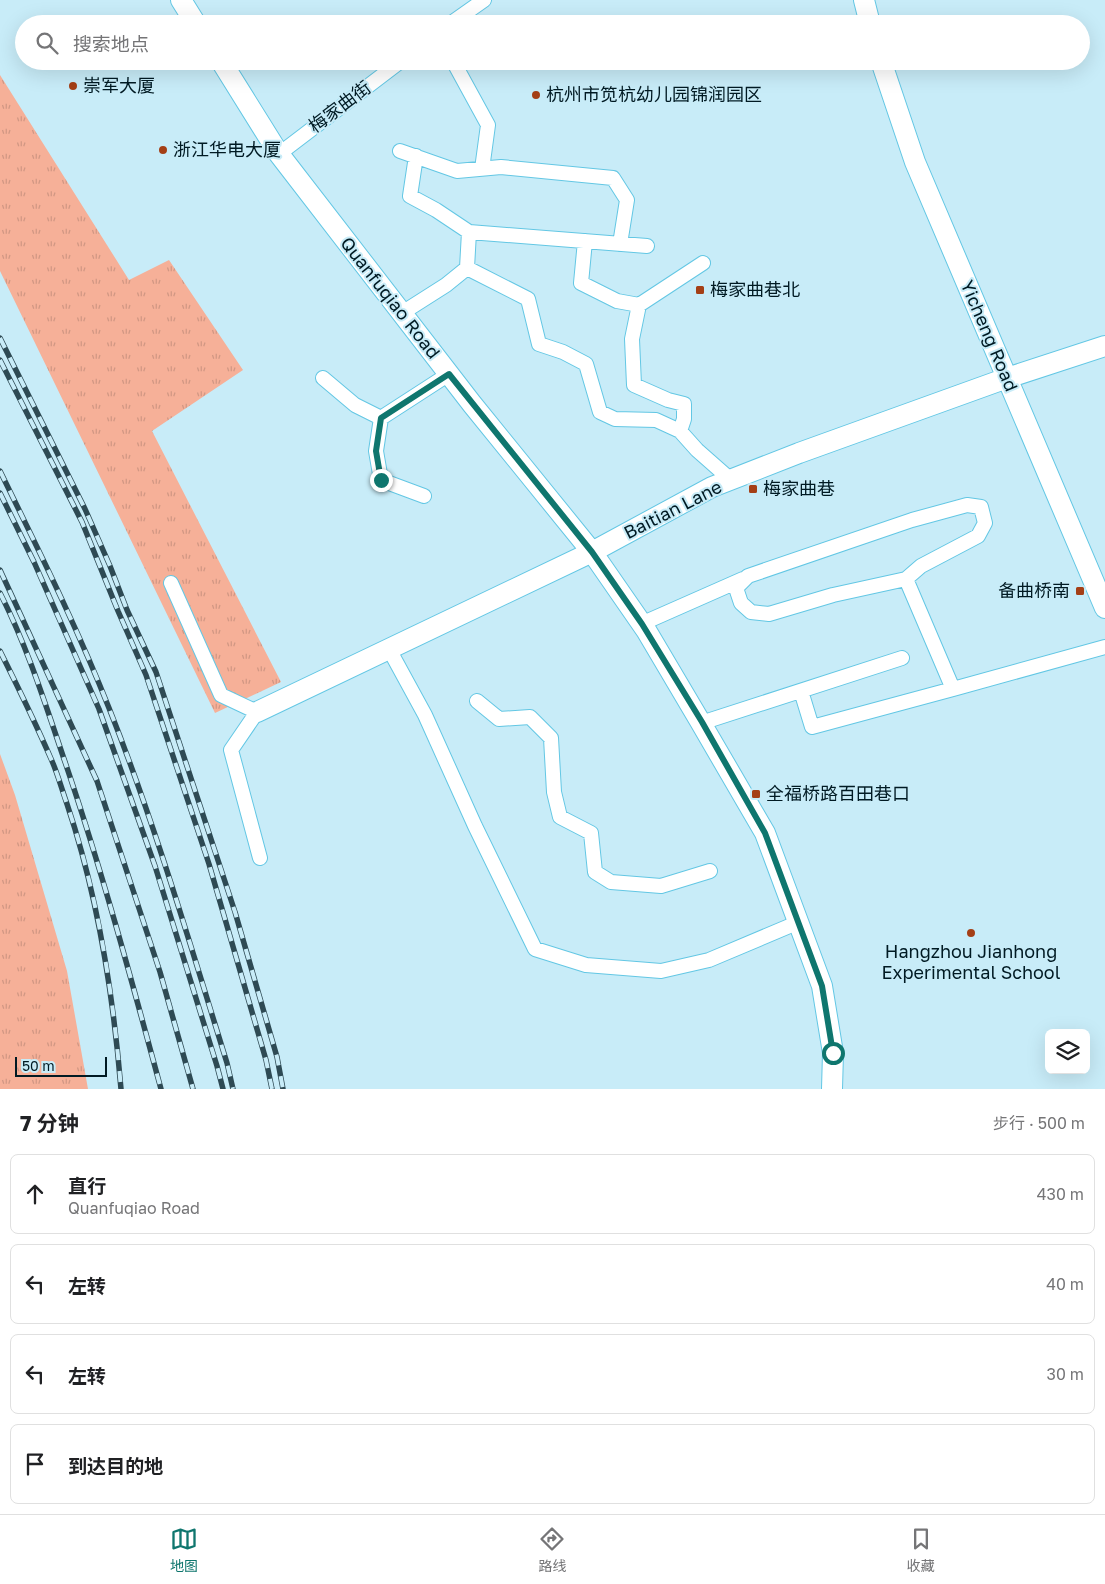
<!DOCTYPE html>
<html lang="zh">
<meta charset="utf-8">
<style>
body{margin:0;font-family:"Golos Text","Noto Sans SC",sans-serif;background:#f6f6f6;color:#202124}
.controls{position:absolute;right:15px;bottom:15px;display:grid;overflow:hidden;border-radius:8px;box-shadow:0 5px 20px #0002}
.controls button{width:45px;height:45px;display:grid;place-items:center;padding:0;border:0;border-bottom:1px solid #e0e0e0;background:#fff;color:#202124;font:25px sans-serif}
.scale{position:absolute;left:15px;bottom:12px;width:92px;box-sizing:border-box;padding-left:5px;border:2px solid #001a23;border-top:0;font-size:14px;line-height:18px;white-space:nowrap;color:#001a23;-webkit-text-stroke:4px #c8ecf8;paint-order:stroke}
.stop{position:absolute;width:15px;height:15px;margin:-11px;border:4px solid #0f766e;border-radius:50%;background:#fff}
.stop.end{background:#0f766e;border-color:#fff;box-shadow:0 1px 5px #0008}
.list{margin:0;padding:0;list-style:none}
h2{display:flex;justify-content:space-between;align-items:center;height:65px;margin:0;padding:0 20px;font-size:21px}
h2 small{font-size:16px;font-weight:400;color:#757577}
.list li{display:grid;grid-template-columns:32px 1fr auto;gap:15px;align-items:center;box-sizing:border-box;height:80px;margin:0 10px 10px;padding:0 10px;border:1px solid #e0e0e0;border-radius:8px}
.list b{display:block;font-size:19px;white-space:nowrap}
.list p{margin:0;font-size:16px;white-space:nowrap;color:#757577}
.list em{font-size:16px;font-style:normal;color:#757577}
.icon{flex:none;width:28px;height:28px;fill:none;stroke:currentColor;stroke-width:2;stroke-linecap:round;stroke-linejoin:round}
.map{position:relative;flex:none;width:1105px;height:1089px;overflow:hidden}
.search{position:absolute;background:#fff;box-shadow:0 5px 20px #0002;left:15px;right:15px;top:15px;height:55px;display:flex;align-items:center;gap:12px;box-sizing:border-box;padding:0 18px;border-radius:28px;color:#757577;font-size:19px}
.sheet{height:425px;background:#fff}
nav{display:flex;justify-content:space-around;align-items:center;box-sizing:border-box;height:70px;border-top:1px solid #e0e0e0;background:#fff;font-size:14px;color:#757577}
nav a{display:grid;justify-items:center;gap:2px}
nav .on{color:#0f766e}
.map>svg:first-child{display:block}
</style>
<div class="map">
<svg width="1105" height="1089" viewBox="0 0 1105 1089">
<defs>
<pattern id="grass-tufts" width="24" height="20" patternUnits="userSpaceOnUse" patternTransform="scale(1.25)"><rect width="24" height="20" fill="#f6b098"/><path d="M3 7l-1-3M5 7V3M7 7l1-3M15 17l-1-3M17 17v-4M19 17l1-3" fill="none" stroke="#d19783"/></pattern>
</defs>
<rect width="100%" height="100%" fill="#c8ecf8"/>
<path fill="url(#grass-tufts)" d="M0,75L129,280L169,260L243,370L152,431L281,682L215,713L0,271Z
M0,754L15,795L67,971L88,1089H0Z"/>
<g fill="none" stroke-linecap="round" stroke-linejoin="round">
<g stroke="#63c7e4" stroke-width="16">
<path id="street" d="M450,24L484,0
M453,61L488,125L482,169
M400,151L457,171L501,167L613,178L627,200L620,244
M279,154L401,61
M416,156L410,196L436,210L469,232L647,246
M585,241L581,283L617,301L639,305L632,339L634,385L668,400L684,404V419L680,431
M467,268L469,232
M639,305L703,263
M402,313L446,285L467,268L528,299L539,344L563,352L586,364L600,412L615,419L656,420L680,431L697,450L731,480
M323,378L355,405L381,418L376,451L381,480L424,496
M381,418L449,374
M967,505L981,507L985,523L978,536L921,566L906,579L833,595L769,614L751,612L741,603L736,588L748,576L912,520Z
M906,579L953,689L1105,647
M171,583L221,695L257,712L231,750L260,858
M641,624L743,579
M389,649L425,715L475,826L535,949L586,965L661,971L709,960L799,922
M801,691L812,727L953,689
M477,701L499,719L530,717L551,738L554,792L560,817L591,833L595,872L611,882L661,886L710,871
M701,723L902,658"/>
</g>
<g stroke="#63c7e4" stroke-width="22">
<path id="secondary" d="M181,0L196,24
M864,0L870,24
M221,61L279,154L472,404L592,552L646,630L701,723L765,833L822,986L833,1053L832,1089
M881,61L915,162L1105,608
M257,712L592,552L712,487L799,453L1007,378L1105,346"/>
</g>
<use href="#street" stroke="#fff" stroke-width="14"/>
<use href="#secondary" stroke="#fff" stroke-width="20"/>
<g stroke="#2e4a54" stroke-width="5.5">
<path id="rail" d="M0,338L85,509L110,566L127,610L156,672L235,912L277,1057L283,1089
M0,360L82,522L118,611L146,675L209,864L266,1060L272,1089
M0,471C38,549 77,627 109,708C155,824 190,944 227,1063L233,1089
M0,493L34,562L99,709L155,866L217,1066L223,1089
M0,570L97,781L160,972L193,1089
M0,593C27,646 45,703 64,759C101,867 131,978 161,1089
M0,651C18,687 36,724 52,761C58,775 62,790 67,804C98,896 113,992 121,1089"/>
</g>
<use href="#rail" stroke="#c8ecf8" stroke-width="4" stroke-dasharray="11" stroke-linecap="butt"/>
</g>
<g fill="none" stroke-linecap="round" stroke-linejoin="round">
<path stroke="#0f766e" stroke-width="6" d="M381,480L376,451L381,418L449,374L592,552L642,624L702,722L765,833L822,986L833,1053"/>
</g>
<g fill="#a43f16" stroke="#c8ecf8" stroke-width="2">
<circle cx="73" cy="86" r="5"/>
<circle cx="536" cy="95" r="5"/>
<circle cx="163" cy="150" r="5"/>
<rect x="695" y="285" width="10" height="10" rx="2.5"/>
<rect x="748" y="484" width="10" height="10" rx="2.5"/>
<rect x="1075" y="586" width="10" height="10" rx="2.5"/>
<rect x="751" y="789" width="10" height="10" rx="2.5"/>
<circle cx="971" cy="933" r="5"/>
</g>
<g text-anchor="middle" stroke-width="4" stroke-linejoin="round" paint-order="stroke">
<g font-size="18" fill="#001a23" stroke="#c8ecf8" text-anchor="start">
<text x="83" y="92">崇军大厦</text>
<text x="546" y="101">杭州市笕杭幼儿园锦润园区</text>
<text x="173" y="156">浙江华电大厦</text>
<text x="710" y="296">梅家曲巷北</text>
<text x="763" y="495">梅家曲巷</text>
<text x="1070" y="597" text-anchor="end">备曲桥南</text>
<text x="766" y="800">全福桥路百田巷口</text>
<text x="971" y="958" text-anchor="middle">Hangzhou Jianhong<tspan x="971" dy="21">Experimental School</tspan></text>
</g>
<g font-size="18" fill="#001a23" stroke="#c8ecf8">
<text transform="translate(340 107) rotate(-37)" y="6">梅家曲街</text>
<text transform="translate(390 298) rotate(52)" y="6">Quanfuqiao Road</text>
<text transform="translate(989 336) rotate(67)" y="6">Yicheng Road</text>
<text transform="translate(673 510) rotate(-27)" y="6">Baitian Lane</text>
</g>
</g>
</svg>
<div class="controls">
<button><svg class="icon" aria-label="layers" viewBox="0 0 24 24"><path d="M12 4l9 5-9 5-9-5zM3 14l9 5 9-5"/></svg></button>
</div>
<div class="scale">50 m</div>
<div class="stop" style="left:833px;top:1053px"></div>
<div class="stop end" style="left:381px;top:480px"></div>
<div class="search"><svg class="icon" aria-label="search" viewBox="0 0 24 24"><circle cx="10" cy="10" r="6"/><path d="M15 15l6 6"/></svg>搜索地点</div>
</div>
<section class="sheet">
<h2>7 分钟<small>步行 · 500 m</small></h2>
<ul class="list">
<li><svg class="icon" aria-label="ahead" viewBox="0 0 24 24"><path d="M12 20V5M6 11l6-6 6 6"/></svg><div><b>直行</b><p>Quanfuqiao Road</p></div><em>430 m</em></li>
<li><svg class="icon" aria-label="left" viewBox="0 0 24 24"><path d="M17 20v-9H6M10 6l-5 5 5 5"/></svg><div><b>左转</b></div><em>40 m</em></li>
<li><svg class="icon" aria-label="left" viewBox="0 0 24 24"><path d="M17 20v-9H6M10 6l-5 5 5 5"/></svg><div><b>左转</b></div><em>30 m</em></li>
<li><svg class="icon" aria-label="arrive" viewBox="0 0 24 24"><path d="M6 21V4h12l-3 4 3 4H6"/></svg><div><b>到达目的地</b></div></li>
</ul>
</section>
<nav>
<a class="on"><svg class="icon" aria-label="map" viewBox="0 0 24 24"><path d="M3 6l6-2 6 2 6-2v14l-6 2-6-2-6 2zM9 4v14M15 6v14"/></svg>地图</a>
<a><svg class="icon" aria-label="directions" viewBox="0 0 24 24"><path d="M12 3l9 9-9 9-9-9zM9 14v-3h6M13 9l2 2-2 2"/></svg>路线</a>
<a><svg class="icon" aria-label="saved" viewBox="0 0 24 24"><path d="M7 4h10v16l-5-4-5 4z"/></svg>收藏</a>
</nav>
